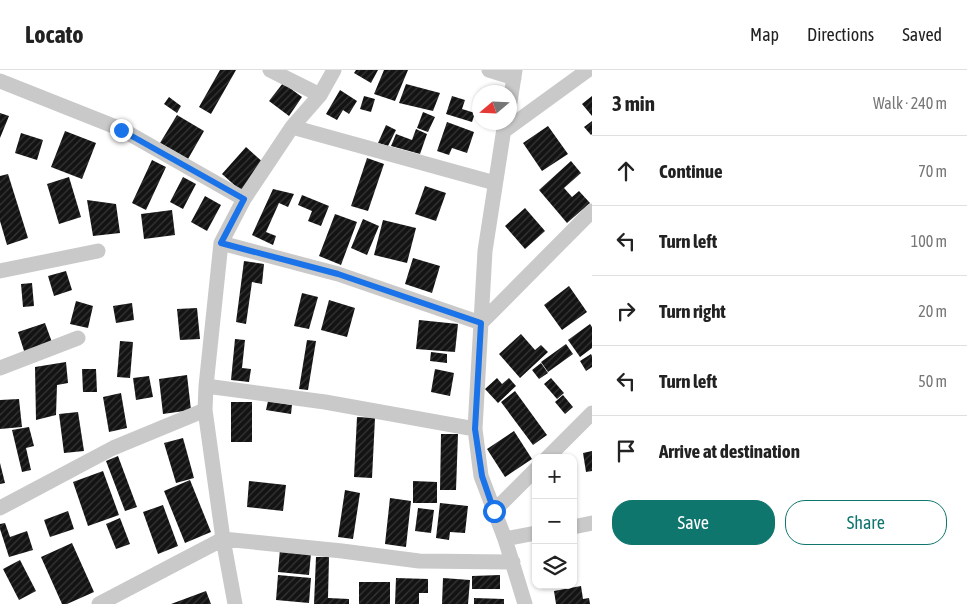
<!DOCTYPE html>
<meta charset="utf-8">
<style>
body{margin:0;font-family:"Asap Condensed",sans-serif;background:#f6f6f6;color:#222}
.controls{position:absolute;right:15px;bottom:15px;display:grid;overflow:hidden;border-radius:10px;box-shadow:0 1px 4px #0004}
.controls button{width:45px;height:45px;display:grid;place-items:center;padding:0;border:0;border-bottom:1px solid #e0e0e0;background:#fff;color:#222;font:25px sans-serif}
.compass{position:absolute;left:472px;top:15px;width:45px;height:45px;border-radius:50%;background:#fff;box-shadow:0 1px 4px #0004;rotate:251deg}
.stop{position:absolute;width:15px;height:15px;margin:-11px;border:4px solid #1a73e8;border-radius:50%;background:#fff}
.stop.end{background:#1a73e8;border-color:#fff;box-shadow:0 1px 5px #0008}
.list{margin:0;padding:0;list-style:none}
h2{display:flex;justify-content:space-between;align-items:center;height:65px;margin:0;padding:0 20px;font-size:21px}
h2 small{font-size:16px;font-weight:400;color:#767676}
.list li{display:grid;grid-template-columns:32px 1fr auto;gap:15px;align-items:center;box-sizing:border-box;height:70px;padding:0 20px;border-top:1px solid #e0e0e0}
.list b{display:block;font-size:19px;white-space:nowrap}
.list em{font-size:16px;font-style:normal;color:#767676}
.actions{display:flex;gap:10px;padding:15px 20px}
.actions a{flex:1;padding:11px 0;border:1px solid #0f766e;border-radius:20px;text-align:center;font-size:18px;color:#0f766e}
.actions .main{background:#0f766e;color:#fff}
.icon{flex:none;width:28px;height:28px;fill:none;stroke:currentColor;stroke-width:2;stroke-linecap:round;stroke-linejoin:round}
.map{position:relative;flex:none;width:592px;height:534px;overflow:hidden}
header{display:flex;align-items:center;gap:30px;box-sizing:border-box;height:70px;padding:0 25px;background:#fff;border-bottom:1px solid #e0e0e0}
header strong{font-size:24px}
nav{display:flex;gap:28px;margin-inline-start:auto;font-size:18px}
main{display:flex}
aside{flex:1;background:#fff}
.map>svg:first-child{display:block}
</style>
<header>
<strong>Locato</strong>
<nav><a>Map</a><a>Directions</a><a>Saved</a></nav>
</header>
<main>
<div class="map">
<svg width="592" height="534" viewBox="0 0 592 534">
<defs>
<pattern id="building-hatch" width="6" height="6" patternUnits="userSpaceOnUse" patternTransform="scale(1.25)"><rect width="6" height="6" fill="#131313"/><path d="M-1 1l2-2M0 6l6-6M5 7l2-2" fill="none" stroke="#363636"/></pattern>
</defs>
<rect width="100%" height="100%" fill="#fff"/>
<path fill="url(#building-hatch)" d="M220,0H236L211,44L199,37Z
M356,0H378L371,13L354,3Z
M384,0H408L395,31L374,24Z
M283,13L302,27L289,46L269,31Z
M406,14L440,23L433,41L399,33Z
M340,20L357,31L349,44L343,40L337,50L326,44Z
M364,26L375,29L371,42L360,39Z
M452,26L465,30L462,39L475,43L472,52L446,44Z
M592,26V46L582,34Z
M169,27L181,36L177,43L164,34Z
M423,42L435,47L428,62L417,58Z
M0,43L9,46L0,68Z
M177,45L204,61L188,89L160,73Z
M592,51V64L591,65L584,57Z
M447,52L474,62L467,83L452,78L449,85L437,81Z
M386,55L396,60L388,76L378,73Z
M548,56L568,84L542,101L523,73Z
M416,59L427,64L420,84L391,76L396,64L412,70Z
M65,61L96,73L82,109L51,97Z
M21,63L43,70L37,90L15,83Z
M246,77L265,94L241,121L222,104Z
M367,88L384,94L368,141L351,136Z
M152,90L166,97L146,140L132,133Z
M571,91L581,103L564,118L572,127L579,121L590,133L567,153L539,120Z
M8,104L28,168L7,175L0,151V106Z
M69,107L81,147L59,154L47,114Z
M183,107L196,114L183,139L170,132Z
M425,116L446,123L436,151L415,144Z
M273,119L294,124L288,137L279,133L266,162L276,166L273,175L252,165Z
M302,125L329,136L321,156L308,151L312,141L298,135Z
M205,126L221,135L207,161L191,152Z
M87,130L116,134L120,163L93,166Z
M525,138L545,161L525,179L505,156Z
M172,140L175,165L144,169L141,144Z
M335,144L357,152L341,195L319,186Z
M363,149L379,156L367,185L351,178Z
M383,150L416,158L407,193L374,185Z
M413,188L440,196L432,223L405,214Z
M244,191L264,194L262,214L252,212L246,254L236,252Z
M66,201L72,220L54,226L48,206Z
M32,213L34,236L23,237L21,214Z
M569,216L587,242L562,260L544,235Z
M302,223L318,227L309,259L294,256Z
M329,230L355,238L347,267L321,260Z
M76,231L93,236L88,258L70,254Z
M132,233L134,250L116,253L113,236Z
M197,238L200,269L180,270L177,239Z
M419,250L458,254L455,282L416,279Z
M45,253L53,275L25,284L18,262Z
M590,254L592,257V278L580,287L568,270Z
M521,264L535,280L541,275L548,282L520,308L499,284Z
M235,269L245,270L242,298L251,299L249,312L231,310Z
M307,270L316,271L308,320L299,319Z
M120,271L133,272L130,308L117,307Z
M566,274L573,284L548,302L541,292Z
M431,282L447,284V293L430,291Z
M591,284L592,286V297L586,301L580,291Z
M66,292L68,313L57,315L56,345L36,350L35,297Z
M541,293L548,303L539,309L532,300Z
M82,299H96L97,322H83Z
M435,299L454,303L450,326L431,322Z
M187,305L191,340L163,344L159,309Z
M149,306L153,327L136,330L133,308Z
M497,308L502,314L509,308L516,316L498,333L485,319Z
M551,308L564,323L557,329L544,314Z
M515,321L547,365L533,375L501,332Z
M121,323L127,358L109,362L103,327Z
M563,325L573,337L565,344L555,332Z
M19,329L22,357L0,359V330Z
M268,331L292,335L291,344L266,340Z
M231,332H252V372H231Z
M78,342L84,381L64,383L59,344Z
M357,347L375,348L372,408L354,407Z
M29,357L34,376L26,378L31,400L22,402L12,360Z
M514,361L532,389L505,407L487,379Z
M441,364H458L456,420H440Z
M183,368L194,408L176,413L164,373Z
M592,381V401L586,402L583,383Z
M118,386L137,437L125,441L106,391Z
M0,393L5,413L0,414Z
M103,401L119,445L88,456L73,412Z
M190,410L211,462L185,473L164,421Z
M249,411L286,415L283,441L247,437Z
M413,411L437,412V433H413Z
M345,420L360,423L353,469L338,467Z
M390,428L411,431L406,477L385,474Z
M440,433L468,436L465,463L450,462L449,470L436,468Z
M163,435L178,476L158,484L143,442Z
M418,438L434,440L431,463L415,461Z
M68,441L74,459L50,467L44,450Z
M120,448L130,474L116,479L106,454Z
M5,453L10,467L27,461L33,480L9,487L0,459V454Z
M72,473L94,522L67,534H62L41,487Z
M280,479L311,483L309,505L278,502Z
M316,487H329L328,528L349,529V534H314Z
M20,490L36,521L19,530L3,499Z
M278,505L311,508L309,533L276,530Z
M500,505V519H472V506Z
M396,508L428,509V523H419V534H395Z
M443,508L470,510L468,534H442Z
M359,512H390V534H359Z
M581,516L583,529L589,528L590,534H556L554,521Z
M206,521L211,534H171Z
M474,528L504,529V534H474Z"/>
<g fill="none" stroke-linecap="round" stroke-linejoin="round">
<path stroke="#c9c9c9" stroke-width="15" d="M270,0L320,25
M489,0L514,8
M0,11L121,59L244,129
M510,32L515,0
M505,52L485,181L475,359L481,406L505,469L525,534
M292,57L495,113
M504,61L588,0
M221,173L338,204L481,253L592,141
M0,201L98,181
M0,298L78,268
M206,316L325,332L475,359
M547,388L592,343
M0,438L113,378L205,340
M494,441L536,399
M573,457L592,453
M505,469L536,463
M99,534L223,469L342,481L419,491L513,492
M235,534L223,469L205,340L206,316L221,173L244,129L292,57L320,25L334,0"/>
</g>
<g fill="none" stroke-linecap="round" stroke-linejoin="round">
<path stroke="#1a73e8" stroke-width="6" d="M121,60L244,129L221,173L338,204L481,253L475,359L482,406L494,441"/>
</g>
</svg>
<div class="controls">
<button>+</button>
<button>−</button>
<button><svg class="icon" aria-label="layers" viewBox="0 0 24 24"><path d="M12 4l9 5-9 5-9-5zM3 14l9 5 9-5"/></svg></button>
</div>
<svg class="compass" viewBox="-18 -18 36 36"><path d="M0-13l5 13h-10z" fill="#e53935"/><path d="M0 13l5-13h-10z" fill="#767676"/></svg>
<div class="stop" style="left:494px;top:441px"></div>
<div class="stop end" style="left:121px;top:60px"></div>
</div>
<aside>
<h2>3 min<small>Walk · 240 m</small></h2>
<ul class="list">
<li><svg class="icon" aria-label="ahead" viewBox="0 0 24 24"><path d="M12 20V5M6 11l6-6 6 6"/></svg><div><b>Continue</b></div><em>70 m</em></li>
<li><svg class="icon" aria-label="left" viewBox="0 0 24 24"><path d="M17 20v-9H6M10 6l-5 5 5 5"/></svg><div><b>Turn left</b></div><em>100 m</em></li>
<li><svg class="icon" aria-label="right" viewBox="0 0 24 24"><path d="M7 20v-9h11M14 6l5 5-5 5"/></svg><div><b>Turn right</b></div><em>20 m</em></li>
<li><svg class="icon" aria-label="left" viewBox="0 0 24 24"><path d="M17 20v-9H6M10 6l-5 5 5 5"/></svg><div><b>Turn left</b></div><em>50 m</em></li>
<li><svg class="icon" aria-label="arrive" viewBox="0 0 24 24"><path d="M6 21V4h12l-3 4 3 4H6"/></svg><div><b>Arrive at destination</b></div></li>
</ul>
<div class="actions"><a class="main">Save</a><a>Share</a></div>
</aside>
</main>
